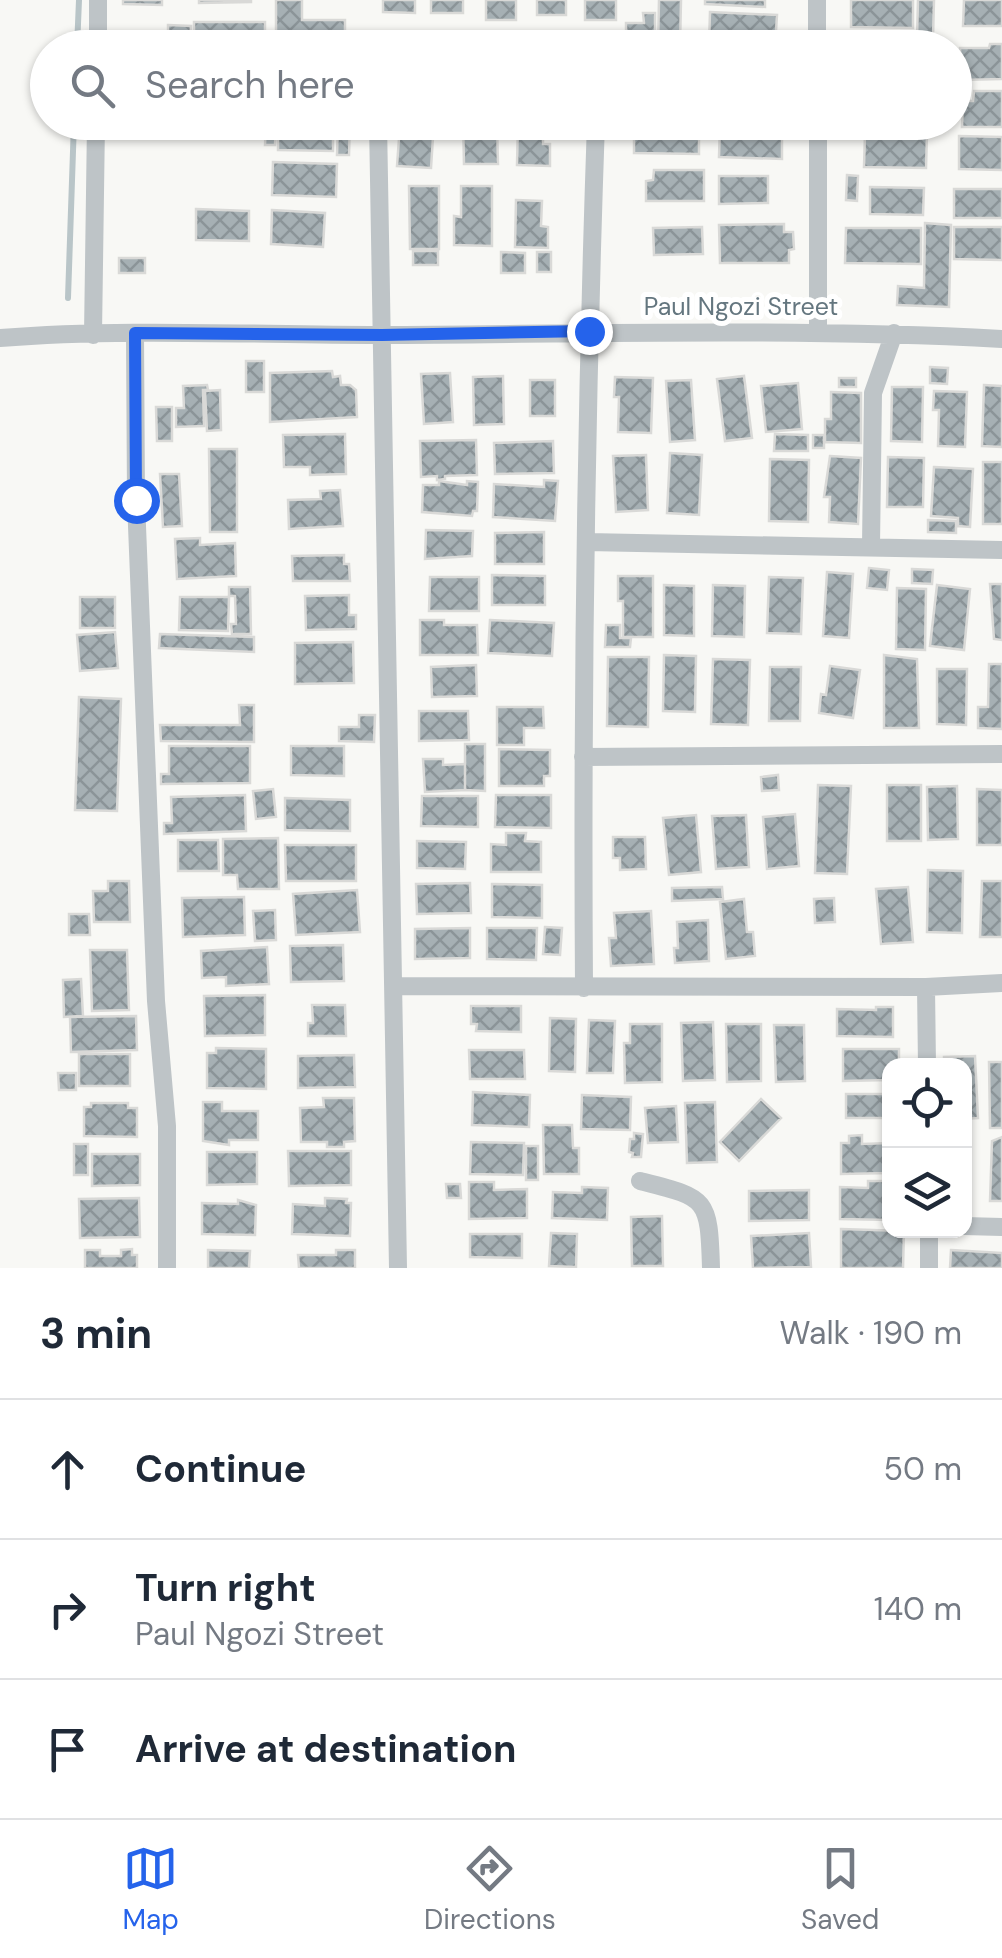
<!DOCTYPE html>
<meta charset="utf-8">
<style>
body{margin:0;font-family:"DM Sans",sans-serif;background:#f6f6f7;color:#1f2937}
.controls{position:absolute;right:30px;bottom:30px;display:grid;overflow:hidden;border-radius:20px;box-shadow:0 2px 8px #0004}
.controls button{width:90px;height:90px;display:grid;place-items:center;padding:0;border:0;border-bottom:2px solid #e0e1e3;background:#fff;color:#1f2937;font:50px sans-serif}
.stop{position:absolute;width:30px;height:30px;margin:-22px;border:8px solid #2563eb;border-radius:50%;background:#fff}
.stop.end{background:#2563eb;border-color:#fff;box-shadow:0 2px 10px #0008}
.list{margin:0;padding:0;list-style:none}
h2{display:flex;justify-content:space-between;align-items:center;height:130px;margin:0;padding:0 40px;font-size:42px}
h2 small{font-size:32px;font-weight:400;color:#747a83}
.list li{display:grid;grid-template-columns:65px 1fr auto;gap:30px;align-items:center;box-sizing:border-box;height:140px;padding:0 40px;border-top:2px solid #e0e1e3}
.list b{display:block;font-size:38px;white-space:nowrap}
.list p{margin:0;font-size:32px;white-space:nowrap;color:#747a83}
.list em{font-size:32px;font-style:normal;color:#747a83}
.icon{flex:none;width:55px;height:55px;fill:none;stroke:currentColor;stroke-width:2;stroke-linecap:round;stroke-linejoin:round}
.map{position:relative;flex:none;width:1002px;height:1268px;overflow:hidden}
.search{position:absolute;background:#fff;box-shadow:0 2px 8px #0004;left:30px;right:30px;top:30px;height:110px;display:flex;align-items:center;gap:25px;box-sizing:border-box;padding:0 35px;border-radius:55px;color:#747a83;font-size:38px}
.sheet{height:550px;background:#fff}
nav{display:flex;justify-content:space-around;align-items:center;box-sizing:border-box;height:140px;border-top:2px solid #e0e1e3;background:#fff;font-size:28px;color:#747a83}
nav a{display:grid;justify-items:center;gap:5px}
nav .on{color:#2563eb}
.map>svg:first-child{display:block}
</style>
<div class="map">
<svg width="1002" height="1268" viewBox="0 0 1002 1268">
<defs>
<pattern id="building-cross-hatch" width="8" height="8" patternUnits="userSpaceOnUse" patternTransform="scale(2.5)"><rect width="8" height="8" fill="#a6b0b4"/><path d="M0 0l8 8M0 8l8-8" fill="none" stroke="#8b9498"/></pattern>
</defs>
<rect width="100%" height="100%" fill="#f8f8f5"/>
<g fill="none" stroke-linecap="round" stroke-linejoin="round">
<path stroke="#b9c5c8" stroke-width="6" d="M77,48L79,0
M68,298L74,122"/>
</g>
<path fill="url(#building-cross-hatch)" stroke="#d9d9d7" stroke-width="2.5" d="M123,0H162V5L123,4Z
M199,0H251V2L199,3Z
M276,0H302V20H345V45L276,43Z
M383,0H415V13L383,12Z
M431,0H463V13H431Z
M486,0H516V20H486Z
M537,0H566V15H537Z
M585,0H616V20H585Z
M659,0H681L680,48H658Z
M705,0H765V7L705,4Z
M851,0H913V28L851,27Z
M918,0H934L933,38H917Z
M964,0H1002V26H963Z
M710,12L777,15L775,47L709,44Z
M643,13H655V48H626V23H644Z
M194,22H265V48H194Z
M168,25L191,26L190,48H179L180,37H168Z
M990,44H1002V79L961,80L960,48H989Z
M974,91H1002V127H962L963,101H973Z
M266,122H276L275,145H265Z
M278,122H333V151L278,150Z
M338,122H350L349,155H337Z
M392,122H434L431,168L397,166L399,138H391Z
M463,122H497L498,164H464Z
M518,122H543V144H550V166L517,165Z
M642,122H699V154L634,153V132H642Z
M720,123L782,124V159L719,157Z
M865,133L927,134L926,168L864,167Z
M959,136L1002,137V170L959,169Z
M273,162L337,164L336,197L272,195Z
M654,170H704V201H646V181L653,180Z
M847,175L858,176L857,201L846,200Z
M719,176H768V203L719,204Z
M409,186H439V249H410Z
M461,186H492V246L454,245V216L461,217Z
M870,187L924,188L923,215L870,214Z
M954,189H1002V218H954Z
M516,200L542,201L541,226L548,227V248L515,247Z
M196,209L249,211V241L196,240Z
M272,210L325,213L323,247L271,244Z
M925,223L951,225L949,307L897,305L898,286L924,288Z
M784,224V232H793L794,249L789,250V263H720L719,225Z
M702,227L703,254L654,255L653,228Z
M954,227H1002V260L954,259Z
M846,228H921V264L845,263Z
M413,251H438V265H413Z
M501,252L525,253V273H501Z
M537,252H551V272H537Z
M119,258H145V273H119Z
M246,361H264V392H246Z
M930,367L948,368L947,384L930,383Z
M332,371L333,377L340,376L341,385H350L356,390L357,417L270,422V373Z
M450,373L453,422L424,424L421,374Z
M503,376L504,424L474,425L473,377Z
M744,376L752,438L725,441L717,379Z
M615,377L653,378L651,433L618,432L619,397H614Z
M839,378H856V387H839Z
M530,380H555V416H530Z
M691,380L695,440L670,442L666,381Z
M798,383L802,429L766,432L761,386Z
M207,385L208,390H203L204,426L176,427V408H184L183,386Z
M984,385L1002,386V447L982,446Z
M892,387H923L922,442L891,441Z
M220,390L221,430L207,431L205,391Z
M934,391L967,392L965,447L938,446L939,410H933Z
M831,392L861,393V443L825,442V419H831Z
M156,407H172V441H157Z
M345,434L346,474L310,475V467H284L283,435Z
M775,434L808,435V451H774Z
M813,435H824V448H813Z
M476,440L477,475L445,476V479L437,480V476L421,477L420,441Z
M553,441L554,473L495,474L494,443Z
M209,449H237V532H210Z
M670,453L702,455L699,515L667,513Z
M646,455L648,510L616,512L613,456Z
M830,456L861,458L858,524L829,522L830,497H824Z
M888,457L924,458L923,507H887Z
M770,459L809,460L808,522L769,521Z
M983,462H1002V524H983Z
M934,467L973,469L970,527L958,526V518L931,516Z
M160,474H179L182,526L163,527Z
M544,480L558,481L555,521L493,517L494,484L544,487Z
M439,481L467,485V481L478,482L477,511H473L472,516L422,512L423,485H439Z
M340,490L343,526L289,529L288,500L321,499L320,491Z
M928,520L956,521V533L928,532Z
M426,530L473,531L472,556L425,559Z
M544,532V564H495V533Z
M200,538V545L235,543L236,576L177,579L175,539Z
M344,555V564H349L350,581H293L292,556Z
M869,568L889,570L887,590L867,588Z
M912,569L933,570L932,584L912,583Z
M827,572L853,574L849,638L823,636Z
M492,575L545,576V605H492Z
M618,576H653V637H623V601H618Z
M430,577H479V611H429Z
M769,577L803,578L801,634L767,633Z
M990,584H1002V640L994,639Z
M664,585L694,586V636L664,635Z
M713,585L745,586L744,637L712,636Z
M937,585L970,589L964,650L930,646Z
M229,587H250L251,634H232L231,624H236L235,596H229Z
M897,588L926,589L925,650L896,649Z
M349,595V615H356V629L306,630L305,596Z
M80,597H115V628H80Z
M180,597H229L228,631L179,630Z
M420,620H444V625H477L478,655H420Z
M490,620L554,623L552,656L488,653Z
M606,625H620V638H631L630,647H605Z
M115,632L118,668L80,671L77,635Z
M160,634L254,637V652L159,648Z
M353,642L354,683L295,684V643Z
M664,655L696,656L695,712L663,711Z
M884,655L917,659L919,728H884Z
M608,657H649L648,727L607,726Z
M713,659L750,660L748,725L711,724Z
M989,664H1002V729L978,728V707H988Z
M476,665L477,696L432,697L431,667Z
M830,666L860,670L853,718L819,713L821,694L826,695Z
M770,667H801L800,721H769Z
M937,669H967L966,725L937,724Z
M79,697L121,699L117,811L75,810Z
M239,705H254V742L161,741L160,725H240Z
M497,707H543L544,728H524V745H497Z
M419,711H468L469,740L419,741Z
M359,715H375L374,742L339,741V727H359Z
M465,744H485V791L465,790Z
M169,746H250V783L161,784V774H169Z
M291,746H344V776L291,775Z
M499,749L550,750V776H544V786H499Z
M423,759H443V765L465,764V790L425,792Z
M778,775L779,790L762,791L761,777Z
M818,785L851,786L847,874L815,873Z
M887,785H921V841H887Z
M957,786L958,839L928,840L927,787Z
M273,789L276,817L256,819L253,791Z
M977,789L1002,790V845H977Z
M245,795L246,831L164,834V823H172L171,797Z
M496,795H551V828L495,827Z
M422,796H478V827L421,826Z
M285,798L350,800V831L285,830Z
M795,814L799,866L767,869L763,817Z
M696,815L701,872L669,875L663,818Z
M746,815L749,867L716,869L712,816Z
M506,833H526L525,841L541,842V872H491V844L506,845Z
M613,837H645L646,869L620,870V858H613Z
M278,838L279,889H238L237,875H223V839Z
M178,840H218L219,871H178Z
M417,841L466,842L465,869L417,868Z
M285,845H356V881H286Z
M928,870L963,871L962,933L927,932Z
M108,881H129L130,922H94L93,891H108Z
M982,881H1002V937H980Z
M470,883L471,913L417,914L416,884Z
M492,884L542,885V918L492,917Z
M722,887L723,899L672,901V888Z
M908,887L913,942L881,944L876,889Z
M357,890L360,932L296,935L293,894Z
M244,897L245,935L183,937L182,898Z
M834,898L835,922L815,923L814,899Z
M744,899L747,932H753L755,956L726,959L720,902Z
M275,910L276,940L255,941L253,911Z
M651,911L654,964L611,966L609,938H616L614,913Z
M69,914H89L90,935H69Z
M708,920L709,961L675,963L674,948H678L677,922Z
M545,927L562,928L560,955L543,954Z
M470,928V958L415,959V929Z
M487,928H537L536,960L487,959Z
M343,945L344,981L291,982L290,946Z
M267,947L269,984L226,986V977L202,978L201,951Z
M90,950H127L129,1010L92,1011Z
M81,979L83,1016L64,1017L63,980Z
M265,995V1035L205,1036L204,996Z
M312,1005H345L346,1036H308V1023H313Z
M471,1006H521V1032L476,1031L477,1024H471Z
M876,1007H893V1037L837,1036V1009L876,1010Z
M136,1016L137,1050L71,1052L70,1017Z
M550,1018L576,1019L575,1072L549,1071Z
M589,1020L615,1021L613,1073H587Z
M713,1022L715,1080L683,1081L681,1023Z
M630,1024H662V1082L625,1083L624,1043H630Z
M726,1024H761V1081L727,1082Z
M774,1025H804L805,1081L776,1082Z
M216,1048L266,1049V1089L207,1088V1053H216Z
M843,1049H899V1066H890V1080L843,1081Z
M469,1050H524L525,1079H470Z
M79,1054H130V1086H79Z
M354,1055L355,1087L298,1088V1056Z
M975,1056L978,1118L964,1119V1066H944V1057Z
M989,1062H1002V1128H990Z
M58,1073H76V1090H59Z
M473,1092L530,1095L529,1127L472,1125Z
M846,1094H890V1118H846Z
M582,1095L631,1097L630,1130L581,1129Z
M323,1098H354L355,1141L344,1142V1147H327V1142H301L300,1108L324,1107Z
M761,1099L781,1118L739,1161L720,1142Z
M203,1102H222V1111H258V1140H229V1145L203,1141Z
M715,1102L717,1162L687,1163L685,1103Z
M91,1103H128V1108H137V1137L84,1136V1107H91Z
M676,1106L678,1142L648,1143L645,1108Z
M543,1125H572L573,1148H579V1174H544Z
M634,1133L643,1134L641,1157H632L633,1153L629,1152L630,1139H634Z
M862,1135V1144L890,1143V1173L841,1174V1143H849V1136Z
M1002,1137V1201H990L992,1141Z
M471,1142L524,1143L523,1175L470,1174Z
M74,1144H88V1175H74Z
M526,1146H538V1180H526Z
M288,1151H351V1185L289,1186Z
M207,1152H257V1184L207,1185Z
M92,1154H140V1185L92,1186Z
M868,1181H890V1220L840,1219V1187L868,1188Z
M469,1182H494V1190L527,1189V1218L469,1219Z
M446,1184H460L461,1198H447Z
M582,1187L608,1188L607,1220L552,1218L553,1192L582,1193Z
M809,1190V1220L749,1221V1191Z
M139,1198L140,1237L80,1238L79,1199Z
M325,1198L347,1199L346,1203H351L350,1236L292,1234L293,1204L325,1206Z
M238,1200L256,1205L255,1235L202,1234V1203L238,1204Z
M662,1216L663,1266H632L631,1217Z
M841,1229L904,1231L903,1268H841Z
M551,1233L577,1234L576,1267L549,1266Z
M809,1233L811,1267L753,1268L751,1236Z
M470,1234H522V1258L470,1257Z
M132,1249V1255H137V1268H85V1250H100V1256H121V1250Z
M208,1250L250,1251L249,1268H208Z
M336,1250H355V1268H299L298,1255H336Z
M951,1250L1002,1253V1268H950Z"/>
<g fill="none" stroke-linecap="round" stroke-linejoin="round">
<path stroke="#bec4c7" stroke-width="18" d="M817,0V48
M98,48V0
M405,48H410
M378,122L398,1268
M818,122V331
M135,333L136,501L156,1001L167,1126V1268
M93,335L96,122
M0,338C126,328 253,335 380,335C588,334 793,328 1002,339
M587,542L1002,550
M871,546L873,393L894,333
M583,757L1002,754
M395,986L926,987L1002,983
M926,987L927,1066
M584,988C582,700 586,411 596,122
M640,1181C707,1198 709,1197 711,1268
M964,1226L1002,1227
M929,1230V1268"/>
</g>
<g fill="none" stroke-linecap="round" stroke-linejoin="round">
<path stroke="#2563eb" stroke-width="12" d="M136,500L135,333L382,335L589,331"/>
</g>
<g text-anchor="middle" stroke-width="10" stroke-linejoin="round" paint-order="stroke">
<g font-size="25" fill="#64767f" stroke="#fff">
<text x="741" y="315">Paul Ngozi Street</text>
</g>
</g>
</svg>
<div class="controls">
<button><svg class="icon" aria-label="locate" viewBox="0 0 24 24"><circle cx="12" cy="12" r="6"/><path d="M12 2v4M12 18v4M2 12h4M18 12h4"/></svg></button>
<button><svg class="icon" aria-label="layers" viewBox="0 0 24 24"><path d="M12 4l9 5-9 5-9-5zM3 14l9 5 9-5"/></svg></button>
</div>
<div class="stop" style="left:136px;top:500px"></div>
<div class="stop end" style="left:589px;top:331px"></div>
<div class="search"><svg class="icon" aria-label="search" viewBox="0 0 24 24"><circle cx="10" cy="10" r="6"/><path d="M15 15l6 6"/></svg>Search here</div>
</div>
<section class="sheet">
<h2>3 min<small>Walk · 190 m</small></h2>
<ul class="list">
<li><svg class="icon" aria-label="ahead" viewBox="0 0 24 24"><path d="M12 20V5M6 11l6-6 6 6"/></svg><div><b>Continue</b></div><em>50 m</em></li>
<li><svg class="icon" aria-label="right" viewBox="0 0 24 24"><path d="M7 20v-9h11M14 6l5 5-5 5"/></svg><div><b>Turn right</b><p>Paul Ngozi Street</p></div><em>140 m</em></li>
<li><svg class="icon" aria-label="arrive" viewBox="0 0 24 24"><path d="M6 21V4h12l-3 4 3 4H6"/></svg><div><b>Arrive at destination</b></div></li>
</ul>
</section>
<nav>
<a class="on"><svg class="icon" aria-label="map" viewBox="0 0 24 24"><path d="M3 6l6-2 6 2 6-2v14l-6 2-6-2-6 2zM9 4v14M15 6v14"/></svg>Map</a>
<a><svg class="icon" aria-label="directions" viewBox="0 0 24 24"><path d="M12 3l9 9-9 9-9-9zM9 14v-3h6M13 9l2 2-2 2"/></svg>Directions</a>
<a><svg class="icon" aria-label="saved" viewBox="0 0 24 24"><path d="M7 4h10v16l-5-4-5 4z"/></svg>Saved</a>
</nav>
